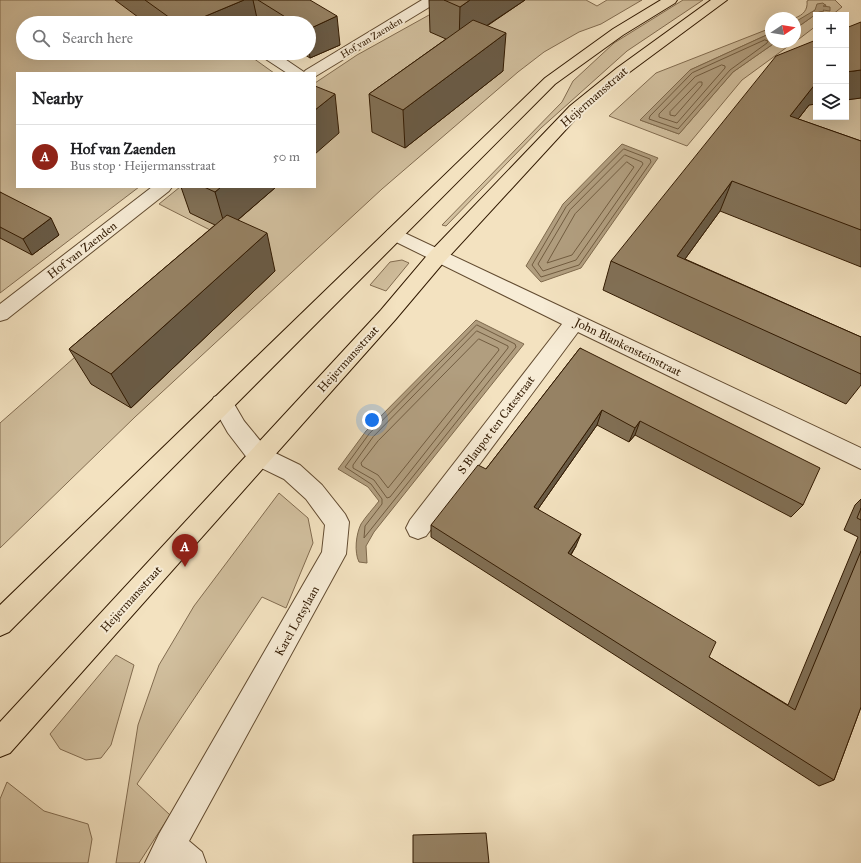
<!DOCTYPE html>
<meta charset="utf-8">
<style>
body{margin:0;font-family:"IM FELL Great Primer",serif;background:#f6f6f6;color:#202124}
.controls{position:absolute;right:12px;top:12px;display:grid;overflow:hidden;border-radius:0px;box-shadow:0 4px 16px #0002}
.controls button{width:36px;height:36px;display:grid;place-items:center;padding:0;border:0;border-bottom:1px solid #e0e0e0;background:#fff;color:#202124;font:20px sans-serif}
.compass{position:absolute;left:765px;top:12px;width:36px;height:36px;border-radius:50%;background:#fff;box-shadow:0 4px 16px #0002;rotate:78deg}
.you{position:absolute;left:372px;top:420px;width:14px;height:14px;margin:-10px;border:3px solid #fff;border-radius:50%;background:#1a73e8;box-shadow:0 0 0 6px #1a73e833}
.badge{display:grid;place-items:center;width:26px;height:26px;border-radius:50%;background:#8f2418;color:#fff;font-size:13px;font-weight:700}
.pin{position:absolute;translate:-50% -33px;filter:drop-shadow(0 1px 2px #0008)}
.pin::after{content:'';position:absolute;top:21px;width:14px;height:12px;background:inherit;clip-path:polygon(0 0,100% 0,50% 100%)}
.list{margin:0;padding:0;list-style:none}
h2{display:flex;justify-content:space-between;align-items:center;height:52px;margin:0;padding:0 16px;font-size:17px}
h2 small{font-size:13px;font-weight:400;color:#757577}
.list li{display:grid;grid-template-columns:26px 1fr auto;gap:12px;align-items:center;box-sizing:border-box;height:64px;padding:0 16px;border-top:1px solid #e0e0e0}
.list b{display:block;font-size:15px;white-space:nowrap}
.list p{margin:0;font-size:13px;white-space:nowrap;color:#757577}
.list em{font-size:13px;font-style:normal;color:#757577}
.icon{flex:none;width:22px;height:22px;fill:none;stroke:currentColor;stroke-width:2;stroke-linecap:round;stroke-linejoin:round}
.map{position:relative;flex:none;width:861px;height:863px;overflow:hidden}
.search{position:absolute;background:#fff;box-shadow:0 4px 16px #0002;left:16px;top:16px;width:300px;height:44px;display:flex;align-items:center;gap:10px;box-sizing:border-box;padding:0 14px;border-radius:22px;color:#757577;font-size:15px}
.panel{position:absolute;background:#fff;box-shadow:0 4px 16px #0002;left:16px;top:72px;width:300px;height:116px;border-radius:0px}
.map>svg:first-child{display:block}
</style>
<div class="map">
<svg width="861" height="863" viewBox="0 0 861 863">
<rect width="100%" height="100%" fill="#f3e2c0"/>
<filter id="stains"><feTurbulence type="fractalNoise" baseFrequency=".005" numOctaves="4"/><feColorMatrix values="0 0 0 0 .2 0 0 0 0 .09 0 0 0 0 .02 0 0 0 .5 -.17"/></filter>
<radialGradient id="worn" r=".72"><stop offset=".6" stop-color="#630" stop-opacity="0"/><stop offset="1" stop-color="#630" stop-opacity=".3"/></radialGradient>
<path fill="#d2c09f" stroke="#826c50" d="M0,0H169L202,23H23V53H246L274,73H17V187H139L0,293Z
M456,0H586L597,6L607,0H642L601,24L579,32L544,52L518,72L382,189L135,417L0,548V423L216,233L159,204L180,187H315V83L357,55Z
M683,0H703L627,51L541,128L446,226L442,225L562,102L573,81L614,43Z
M809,0H835L842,7L832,15H816V26L795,42V29L819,12L823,11L822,5L826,6L825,4L805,17L795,22V18C803,15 808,10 807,1Z
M771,28V33L690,70L640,120L679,134L733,72L776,42H794L742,80L687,146L609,116L656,73Z
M861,98V177L777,146L809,105L816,104V117H846V100Z
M402,260L409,263L386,291L370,285L390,262Z
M279,493L308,518L313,543L286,608L262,597L137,784L170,815L139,863H116L138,725L159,665L194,606Z
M116,655L134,665L111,745L101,758L86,760L60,749L50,734Z
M7,782L44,811L88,824L92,839L88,863H0V799Z"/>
<path fill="#b19e7f" stroke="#7e694c" d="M823,3L826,6H823L830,7V11L823,10L824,11L819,12L795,29V22L815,10L817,4Z
M771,33V42H776L733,72L679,134L640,120L690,70Z
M622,144L658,158L581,268L541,282L526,266L563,204Z
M476,320L524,344L374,532L366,546L367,563L359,562C354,552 356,534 361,524C366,516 373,509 379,501L368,487L338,469L366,431Z"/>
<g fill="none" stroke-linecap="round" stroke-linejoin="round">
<path stroke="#715c40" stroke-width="1" d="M765,40L768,41L767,43L730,70L678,129L649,119L650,116L692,73Z
M722,65L725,66V68L677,123L659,117V114L695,77Z
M699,82H702V85L675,116L670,115V112Z
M624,149L650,159L651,162L579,265L541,277L532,265L566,207Z
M625,155L642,162L643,164L576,260L543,271L538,264L570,210Z
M627,162L634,167L572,255L547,263L575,214Z
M477,325L515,344L516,347L364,538L365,526L382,504V499L371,484L345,467L369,434Z
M477,331L508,346V348L390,497L387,498L374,480L353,468V465L373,437Z
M479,339L498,348L499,350L388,488L378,475L362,466L361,463L378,441Z"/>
<g stroke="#624b30" stroke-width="2">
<path id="minor" d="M422,0H438L436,3L316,76H315V73H287L261,56L259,53H276L304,72L306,70Z
M152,187H172L169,191L7,319L0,321V304Z
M394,228L861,448V469L578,332L426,536L418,539L410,536L406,528L410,520L562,324L388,238L385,234L388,230Z
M222,394L230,397L244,421L267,449L300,465L322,485L345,514L349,522L346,554L189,841L202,852L206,863H145L159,834L322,552L325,525L306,499L284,479L251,463L228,433L211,403L214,397Z"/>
</g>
<g stroke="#311900" stroke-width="2">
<path id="major" d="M661,0H677L675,3L623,35L555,84L9,632L0,636V605L545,78L613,29Z
M711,0H727L627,74L582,112L444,262L395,320L10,753L0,757V722L381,310L430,252L570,106L617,68Z"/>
</g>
<use href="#minor" fill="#f7ecd6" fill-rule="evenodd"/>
<use href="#major" fill="#f3e2c0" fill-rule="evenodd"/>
</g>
<path fill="#817056" stroke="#311900" d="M115,0H310L340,45L310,58L302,53H309V23H146Z
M429,0H525L487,26L503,71L405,148L372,132L369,94L446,39L430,32Z
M809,105L798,119L861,141V267L720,211L685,259L861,337V385L846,404L603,290L611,261Z
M181,187H276L238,220L275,271L131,408L91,384L69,349L215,225L190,213Z
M0,192L59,235L32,255L0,238Z
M580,348L803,505L791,517L635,435L629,442L597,425L538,509L576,546L571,555L709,657L788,705L858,537L844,530L855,505L861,499V707L834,780L819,786L431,537V525L486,469Z"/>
<path fill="#695b46" stroke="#311900" d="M244,0H253L258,23H189Z
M470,0H525L459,44L460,7Z
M337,16L340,45L310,58L309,49V29Z
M506,33L503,71L405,148L403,110Z
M861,70V98L846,100V72Z
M816,83V104L809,105L777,146L790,116Z
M335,94L339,133L315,154V110Z
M732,181L720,211L666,285L677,256Z
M221,187H276L226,230L215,192Z
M51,218L59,235L32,255L23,239Z
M267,233L275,271L131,408L111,374Z
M602,410L597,425L531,519L534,507Z
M640,421L635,435L629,442L635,428Z
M581,534L576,546L564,565L568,553Z"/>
<path fill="#968264" stroke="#311900" d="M145,0H244L189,23H177Z
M258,0H310L337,16L309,29V23H295Z
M444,0H470L460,7Z
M473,20L506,33L403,110L369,94Z
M861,22V70L846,72V28Z
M816,40V83L790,116L861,141V230L732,181L677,256L861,337V374L611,261L776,56Z
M315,86L335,94L315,110Z
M204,187H221L215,192Z
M0,192L51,218L23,239L0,227Z
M227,215L267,233L111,374L69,349Z
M580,348L820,468L803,505L640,421L635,428L602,410L534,507L581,534L568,553L716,642L709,657L795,710L861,551V707L834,780L431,525L478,465L486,469Z
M861,508V520L857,518Z
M486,833L489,863H413V835Z"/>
<g text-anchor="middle" stroke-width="4" stroke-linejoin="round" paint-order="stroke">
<g font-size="10" fill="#311900" stroke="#f7ecd6">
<text transform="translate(371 37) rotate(-31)" y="4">Hof van Zaenden</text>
</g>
<g font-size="12" fill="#311900" stroke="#f7ecd6">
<text transform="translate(594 97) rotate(-41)" y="4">Heijermansstraat</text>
<text transform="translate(82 250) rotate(-38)" y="4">Hof van Zaenden</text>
<text transform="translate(628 347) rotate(26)" y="4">John Blankensteinstraat</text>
<text transform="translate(348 359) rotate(-48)" y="4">Heijermansstraat</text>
<text transform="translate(496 425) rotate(-53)" y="4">S Blaupot ten Catestraat</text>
<text transform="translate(131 599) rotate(-48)" y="4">Heijermansstraat</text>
<text transform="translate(297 621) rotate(-61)" y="4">Karel Lotsylaan</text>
</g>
</g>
<rect width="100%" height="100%" filter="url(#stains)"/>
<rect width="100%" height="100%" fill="url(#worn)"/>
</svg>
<div class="controls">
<button>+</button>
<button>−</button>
<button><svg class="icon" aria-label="layers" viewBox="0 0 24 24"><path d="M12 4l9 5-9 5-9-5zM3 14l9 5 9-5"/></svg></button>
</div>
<svg class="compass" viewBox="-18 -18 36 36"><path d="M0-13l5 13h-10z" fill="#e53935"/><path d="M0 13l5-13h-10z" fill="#757577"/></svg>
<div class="you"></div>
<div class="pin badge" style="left:185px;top:567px">A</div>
<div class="search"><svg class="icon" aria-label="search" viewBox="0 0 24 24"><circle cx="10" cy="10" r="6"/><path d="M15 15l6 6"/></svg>Search here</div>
<section class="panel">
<h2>Nearby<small></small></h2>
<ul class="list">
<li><span class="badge">A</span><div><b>Hof van Zaenden</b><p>Bus stop · Heijermansstraat</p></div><em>50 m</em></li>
</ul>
</section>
</div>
